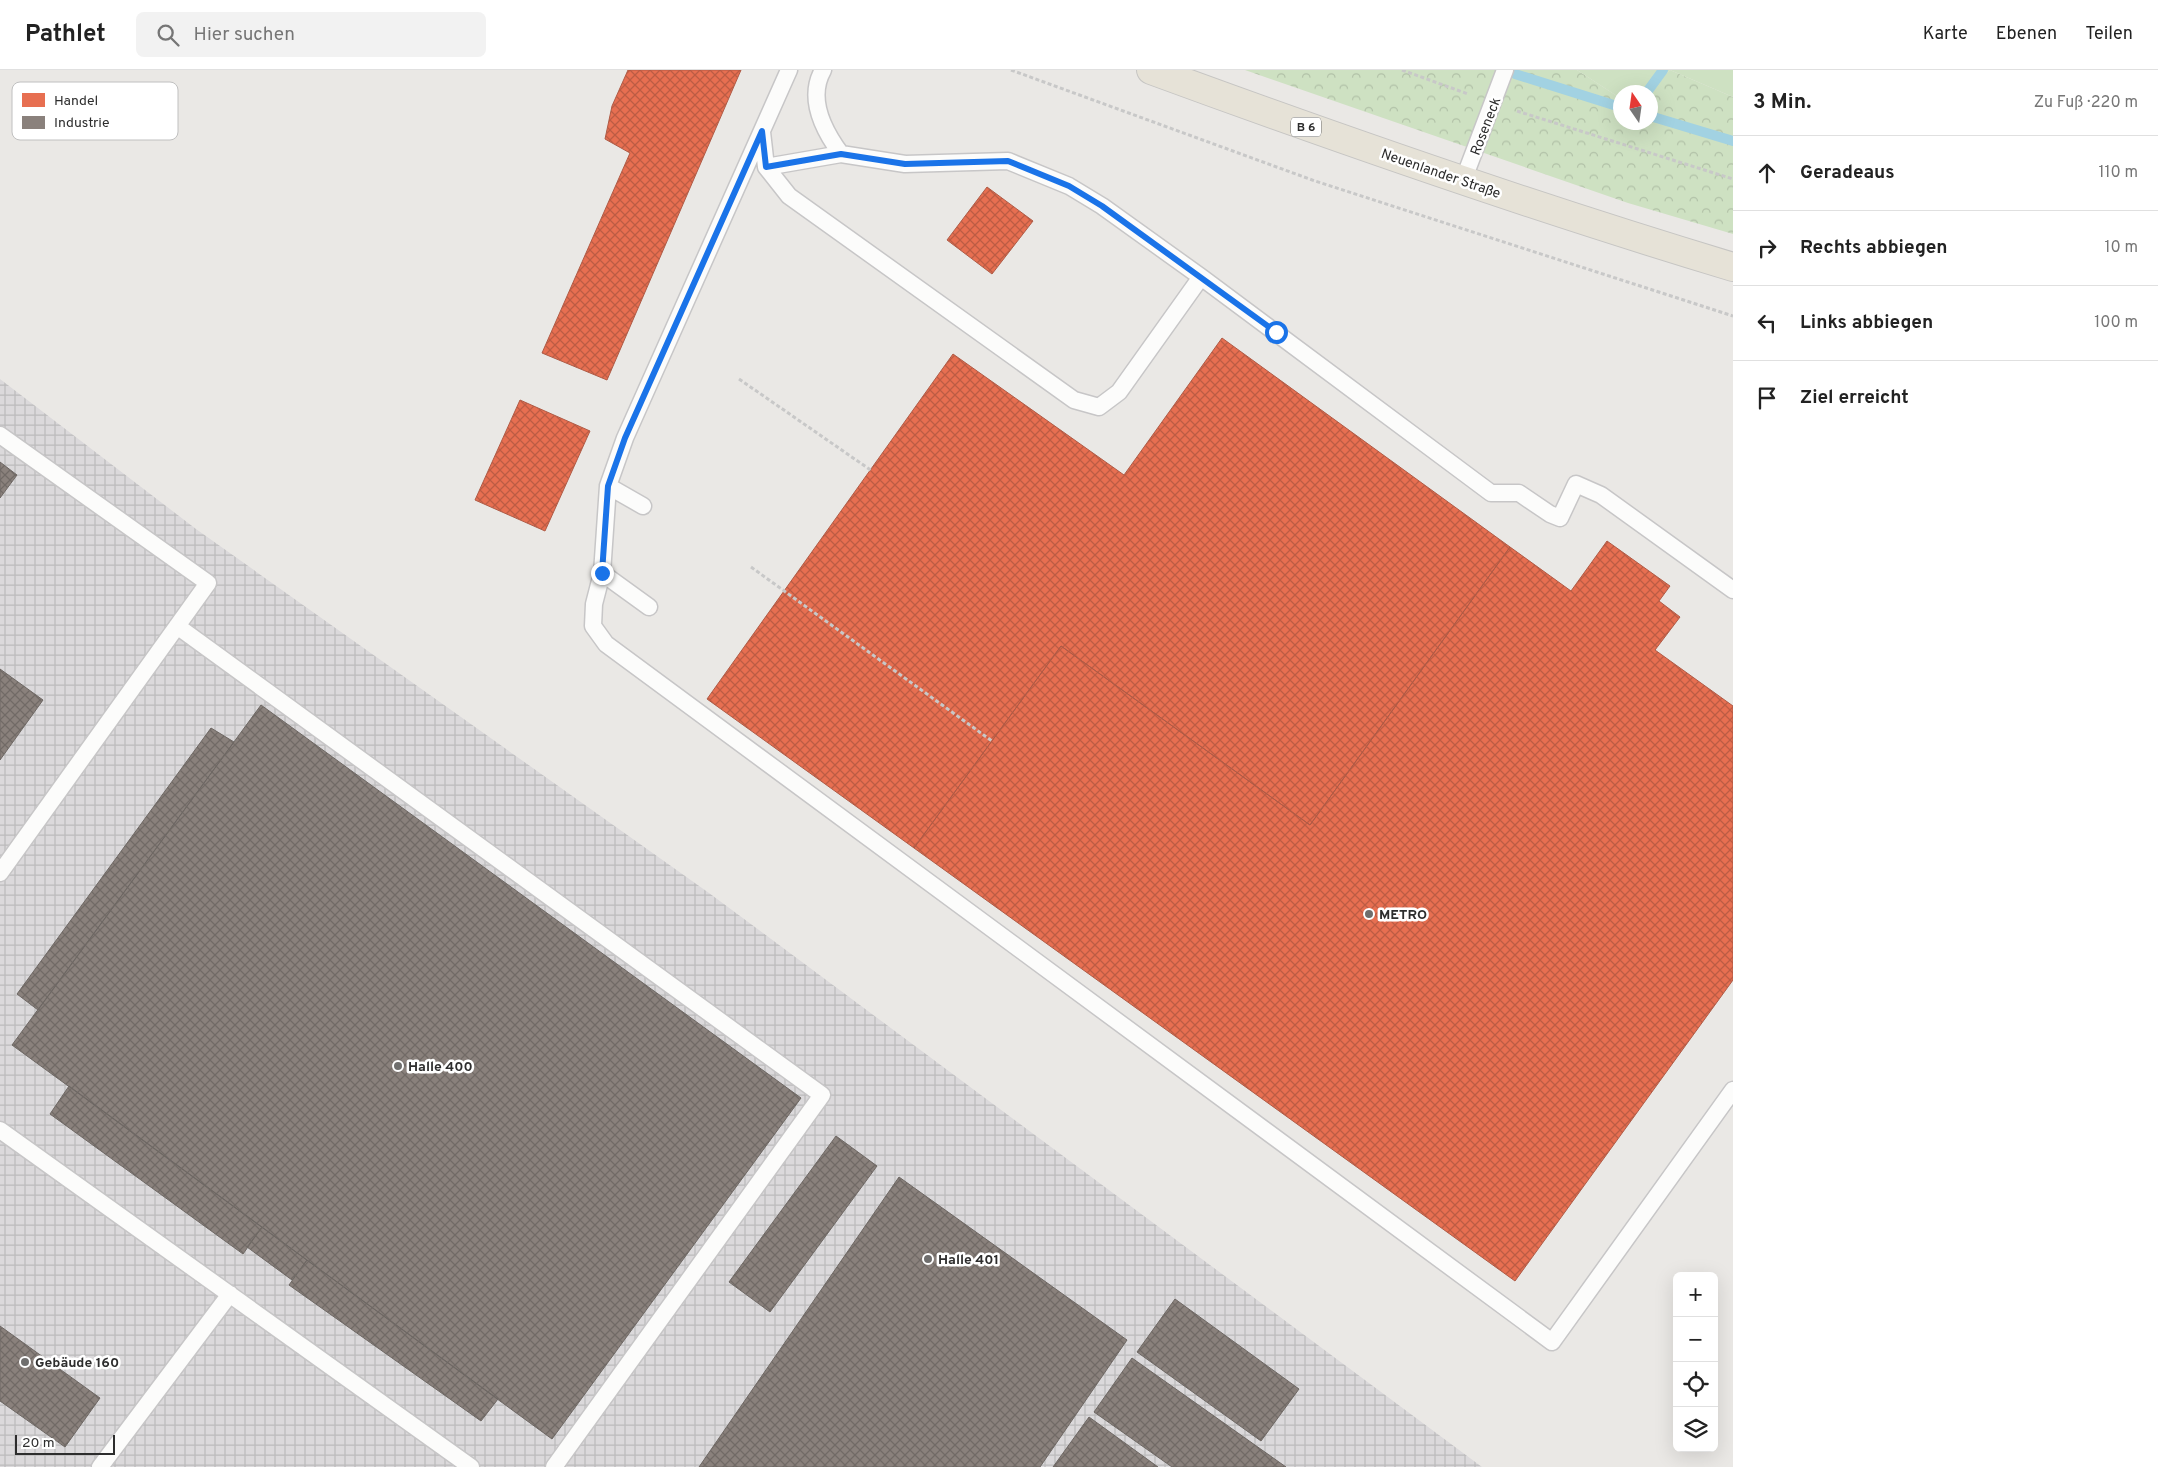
<!DOCTYPE html>
<html lang="de">
<meta charset="utf-8">
<style>
body{margin:0;font-family:Overpass,sans-serif;background:#f2f2f2;color:#222}
.controls{position:absolute;right:15px;bottom:15px;display:grid;overflow:hidden;border-radius:8px;box-shadow:0 5px 20px #0002}
.controls button{width:45px;height:45px;display:grid;place-items:center;padding:0;border:0;border-bottom:1px solid #e0e0e0;background:#fff;color:#222;font:25px sans-serif}
.compass{position:absolute;left:1613px;top:15px;width:45px;height:45px;border-radius:50%;background:#fff;box-shadow:0 5px 20px #0002;rotate:347deg}
.scale{position:absolute;left:15px;bottom:12px;width:100px;box-sizing:border-box;padding-left:5px;border:2px solid #2d2d2d;border-top:0;font-size:14px;line-height:18px;white-space:nowrap;color:#2d2d2d;-webkit-text-stroke:4px #fff;paint-order:stroke}
.stop{position:absolute;width:15px;height:15px;margin:-11px;border:4px solid #1a73e8;border-radius:50%;background:#fff}
.stop.end{background:#1a73e8;border-color:#fff;box-shadow:0 1px 5px #0008}
.list{margin:0;padding:0;list-style:none}
h2{display:flex;justify-content:space-between;align-items:center;height:65px;margin:0;padding:0 20px;font-size:21px}
h2 small{font-size:16px;font-weight:400;color:#767676}
.list li{display:grid;grid-template-columns:32px 1fr auto;gap:15px;align-items:center;box-sizing:border-box;height:75px;padding:0 20px;border-top:1px solid #e0e0e0}
.list b{display:block;font-size:19px;white-space:nowrap}
.list em{font-size:16px;font-style:normal;color:#767676}
.icon{flex:none;width:28px;height:28px;fill:none;stroke:currentColor;stroke-width:2;stroke-linecap:round;stroke-linejoin:round}
.map{position:relative;flex:none;width:1733px;height:1397px;overflow:hidden}
header{display:flex;align-items:center;gap:30px;box-sizing:border-box;height:70px;padding:0 25px;background:#fff;border-bottom:1px solid #e0e0e0}
header strong{font-size:24px}
nav{display:flex;gap:28px;margin-inline-start:auto;font-size:18px}
.search{width:350px;height:45px;background:#f2f2f2;display:flex;align-items:center;gap:12px;box-sizing:border-box;padding:0 18px;border-radius:8px;color:#767676;font-size:19px}
main{display:flex}
aside{flex:1;background:#fff}
.map>svg:first-child{display:block}
</style>
<header>
<strong>Pathlet</strong>
<div class="search"><svg class="icon" aria-label="search" viewBox="0 0 24 24"><circle cx="10" cy="10" r="6"/><path d="M15 15l6 6"/></svg>Hier suchen</div>
<nav><a>Karte</a><a>Ebenen</a><a>Teilen</a></nav>
</header>
<main>
<div class="map">
<svg width="1733" height="1397" viewBox="0 0 1733 1397">
<defs>
<pattern id="industrial-grid" width="8" height="8" patternUnits="userSpaceOnUse" patternTransform="scale(1.25)"><rect width="8" height="8" fill="#dbd9db"/><path d="M0 4h8M4 0v8" fill="none" stroke="#bcbbbc"/></pattern>
<pattern id="forest-crowns" width="20" height="18" patternUnits="userSpaceOnUse" patternTransform="scale(1.25)"><rect width="20" height="18" fill="#cee1c2"/><path d="M2 6a3 3 0 1 1 6 0M12 15a3 3 0 1 1 6 0" fill="none" stroke="#b1c1a7"/></pattern>
<pattern id="shops-cross-hatch" width="8" height="8" patternUnits="userSpaceOnUse" patternTransform="scale(1.25)"><rect width="8" height="8" fill="#e76f51"/><path d="M0 0l8 8M0 8l8-8" fill="none" stroke="#bc5c44"/></pattern>
<pattern id="industry-cross-hatch" width="8" height="8" patternUnits="userSpaceOnUse" patternTransform="scale(1.25)"><rect width="8" height="8" fill="#8a817c"/><path d="M0 0l8 8M0 8l8-8" fill="none" stroke="#716a66"/></pattern>
</defs>
<rect width="100%" height="100%" fill="#eae8e5"/>
<path fill="url(#industrial-grid)" d="M0,309L196,459L709,823L1482,1397H0Z"/>
<path fill="url(#forest-crowns)" d="M1245,0H1577L1620,28V52H1650V22H1648L1670,0L1733,27V164L1628,133Z"/>
<path fill="#cee1c2" d="M1577,0H1733V27L1670,0L1648,22H1620V28Z"/>
<path fill="url(#shops-cross-hatch)" stroke="#af5b46" d="M628,0H741L607,310L542,283L630,83L605,69L612,36Z
M987,117L1033,151L992,204L947,170Z
M1222,268L1510,477L1310,755L1061,576L914,778L707,629L953,284L1124,405Z
M520,330L590,361L545,461L475,430Z
M1607,471L1670,516L1659,531L1680,547L1655,580L1733,636V910L1515,1211L914,778L1061,576L1310,755L1510,477L1571,521Z"/>
<path fill="url(#industry-cross-hatch)" stroke="#6e6864" d="M0,392L17,405L0,428Z
M0,599L43,630L0,690Z
M261,635L801,1028L552,1369L12,975Z
M211,658L234,672L38,940L17,924Z
M69,1016L262,1157L243,1184L50,1044Z
M836,1066L877,1096L770,1242L729,1212Z
M899,1107L1127,1270L1040,1397H699Z
M262,1157L307,1190L292,1210L247,1177Z
M307,1190L498,1329L481,1351L289,1215Z
M1175,1229L1299,1319L1261,1371L1137,1282Z
M0,1256L100,1328L65,1377L0,1331Z
M1132,1288L1286,1397H1172L1094,1342Z
M1089,1347L1158,1397H1053Z"/>
<g fill="none" stroke-linecap="round" stroke-linejoin="round">
<path stroke="#a2d2e2" stroke-width="10" d="M1515,4L1620,37
M1647,22L1663,0
M1650,46L1733,71"/>
<g stroke="#c7c6c7" stroke-width="19">
<path id="service" d="M789,0L625,368L608,416L602,503L594,534L593,556L606,574L1552,1272L1733,1020
M823,0C807,28 824,61 841,84
M762,62L766,97L789,126L1074,330L1099,337L1119,322L1201,207
M766,97L841,84L905,94L1008,91L1069,116L1102,136L1201,207L1491,423H1519L1550,444L1560,448L1576,414L1601,425L1733,520
M1463,111L1505,0
M0,365L208,513L0,803
M608,416L643,436
M602,503L649,537
M177,556L822,1025L554,1397
M0,1060L471,1397
M100,1397L230,1224"/>
</g>
<g stroke="#c6c5c3" stroke-width="30">
<path id="primary" d="M1151,0C1344,71 1537,138 1733,197"/>
</g>
<path stroke="#c8c8c8" stroke-width="3" stroke-dasharray="4 2.5" stroke-linecap="butt" d="M1011,0L1315,111L1733,246
M1402,0L1468,24
M1517,41L1733,109
M739,309L872,401
M751,497L992,671"/>
<use href="#service" stroke="#fcfcfb" stroke-width="16"/>
<use href="#primary" stroke="#e6e2d7" stroke-width="28"/>
</g>
<g fill="none" stroke-linecap="round" stroke-linejoin="round">
<path stroke="#1a73e8" stroke-width="6" d="M602,503L608,416L625,368L762,61L766,97L841,84L905,94L1008,91L1069,116L1102,136L1276,262"/>
</g>
<g fill="#6f6e6d" stroke="#fff" stroke-width="2">
<circle cx="1369" cy="844" r="5"/>
<circle cx="398" cy="996" r="5"/>
<circle cx="928" cy="1189" r="5"/>
<circle cx="25" cy="1292" r="5"/>
</g>
<g text-anchor="middle" stroke-width="5" stroke-linejoin="round" paint-order="stroke">
<rect fill="#fff" stroke="#6c6c6c" stroke-width="1" x="1291" y="47.5" width="30" height="19" rx="4"/>
<g font-size="12" font-weight="bold" fill="#2d2d2d">
<text x="1306" y="61">B 6</text>
</g>
<g font-size="14" fill="#2d2d2d" stroke="#fff">
<text transform="translate(1485 56) rotate(-69)" y="5">Roseneck</text>
<text transform="translate(1441 103) rotate(19)" y="5">Neuenlander Straße</text>
</g>
<g font-size="14" font-weight="bold" fill="#2d2d2d" stroke="#fff" text-anchor="start">
<text x="1379" y="849">METRO</text>
<text x="408" y="1001">Halle 400</text>
<text x="938" y="1194">Halle 401</text>
<text x="35" y="1297">Gebäude 160</text>
</g>
</g>
<rect x="12" y="12" width="166" height="58" rx="8" fill="#fff" stroke="#c0c0c0" stroke-width="1"/>
<rect x="22" y="23" width="23" height="14" fill="#e76f51"/>
<rect x="22" y="46" width="23" height="13" fill="#8a817c"/>
<g font-size="14" fill="#2d2d2d">
<text x="54" y="35">Handel</text>
<text x="54" y="57">Industrie</text>
</g>
</svg>
<div class="controls">
<button>+</button>
<button>−</button>
<button><svg class="icon" aria-label="locate" viewBox="0 0 24 24"><circle cx="12" cy="12" r="6"/><path d="M12 2v4M12 18v4M2 12h4M18 12h4"/></svg></button>
<button><svg class="icon" aria-label="layers" viewBox="0 0 24 24"><path d="M12 4l9 5-9 5-9-5zM3 14l9 5 9-5"/></svg></button>
</div>
<svg class="compass" viewBox="-18 -18 36 36"><path d="M0-13l5 13h-10z" fill="#e53935"/><path d="M0 13l5-13h-10z" fill="#767676"/></svg>
<div class="scale">20 m</div>
<div class="stop" style="left:1276px;top:262px"></div>
<div class="stop end" style="left:602px;top:503px"></div>
</div>
<aside>
<h2>3 Min.<small>Zu Fuß · 220 m</small></h2>
<ul class="list">
<li><svg class="icon" aria-label="ahead" viewBox="0 0 24 24"><path d="M12 20V5M6 11l6-6 6 6"/></svg><div><b>Geradeaus</b></div><em>110 m</em></li>
<li><svg class="icon" aria-label="right" viewBox="0 0 24 24"><path d="M7 20v-9h11M14 6l5 5-5 5"/></svg><div><b>Rechts abbiegen</b></div><em>10 m</em></li>
<li><svg class="icon" aria-label="left" viewBox="0 0 24 24"><path d="M17 20v-9H6M10 6l-5 5 5 5"/></svg><div><b>Links abbiegen</b></div><em>100 m</em></li>
<li><svg class="icon" aria-label="arrive" viewBox="0 0 24 24"><path d="M6 21V4h12l-3 4 3 4H6"/></svg><div><b>Ziel erreicht</b></div></li>
</ul>
</aside>
</main>
